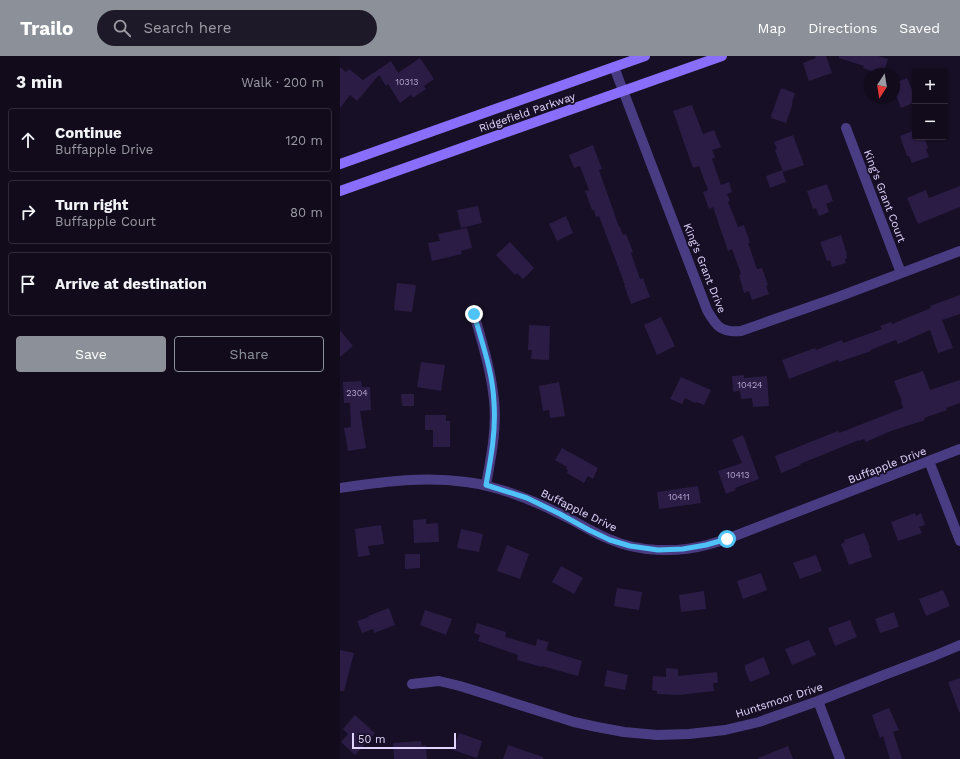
<!DOCTYPE html>
<meta charset="utf-8">
<style>
body{margin:0;font-family:"Work Sans",sans-serif;background:#1e1929;color:#f1f3f6}
.controls{position:absolute;right:12px;top:12px;display:grid;overflow:hidden;border-radius:4px;box-shadow:0 1px 3px #0004}
.controls button{width:36px;height:36px;display:grid;place-items:center;padding:0;border:0;border-bottom:1px solid #302b3b;background:#110b1c;color:#f1f3f6;font:20px sans-serif}
.compass{position:absolute;left:524px;top:12px;width:36px;height:36px;border-radius:50%;background:#110b1c;box-shadow:0 1px 3px #0004;rotate:192deg}
.scale{position:absolute;left:12px;bottom:10px;width:104px;box-sizing:border-box;padding-left:4px;border:2px solid #e0d4fe;border-top:0;font-size:11px;line-height:14px;white-space:nowrap;color:#e0d4fe;-webkit-text-stroke:3px #170f25;paint-order:stroke}
.stop{position:absolute;width:12px;height:12px;margin:-9px;border:3px solid #4fc3f7;border-radius:50%;background:#fff}
.stop.end{background:#4fc3f7;border-color:#fff;box-shadow:0 1px 4px #0008}
.list{margin:0;padding:0;list-style:none}
h2{display:flex;justify-content:space-between;align-items:center;height:52px;margin:0;padding:0 16px;font-size:17px}
h2 small{font-size:13px;font-weight:400;color:#9c9ba3}
.list li{display:grid;grid-template-columns:26px 1fr auto;gap:12px;align-items:center;box-sizing:border-box;height:64px;margin:0 8px 8px;padding:0 8px;border:1px solid #302b3b;border-radius:4px}
.list b{display:block;font-size:15px;white-space:nowrap}
.list p{margin:0;font-size:13px;white-space:nowrap;color:#9c9ba3}
.list em{font-size:13px;font-style:normal;color:#9c9ba3}
.actions{display:flex;gap:8px;padding:12px 16px}
.actions a{flex:1;padding:9px 0;border:1px solid #8c9099;border-radius:4px;text-align:center;font-size:14px;color:#8c9099}
.actions .main{background:#8c9099;color:#fff}
.icon{flex:none;width:22px;height:22px;fill:none;stroke:currentColor;stroke-width:2;stroke-linecap:round;stroke-linejoin:round}
.map{position:relative;flex:none;width:620px;height:703px;overflow:hidden}
header{display:flex;align-items:center;gap:24px;box-sizing:border-box;height:56px;padding:0 20px;background:#8c9099;color:#fff}
header strong{font-size:19px}
nav{display:flex;gap:22px;margin-inline-start:auto;font-size:14px}
.search{width:280px;height:36px;background:#1e1929;display:flex;align-items:center;gap:10px;box-sizing:border-box;padding:0 14px;border-radius:22px;color:#9c9ba3;font-size:15px}
main{display:flex}
aside{flex:1;background:#110b1c}
.map>svg:first-child{display:block}
</style>
<header>
<strong>Trailo</strong>
<div class="search"><svg class="icon" aria-label="search" viewBox="0 0 24 24"><circle cx="10" cy="10" r="6"/><path d="M15 15l6 6"/></svg>Search here</div>
<nav><a>Map</a><a>Directions</a><a>Saved</a></nav>
</header>
<main>
<aside>
<h2>3 min<small>Walk · 200 m</small></h2>
<ul class="list">
<li><svg class="icon" aria-label="ahead" viewBox="0 0 24 24"><path d="M12 20V5M6 11l6-6 6 6"/></svg><div><b>Continue</b><p>Buffapple Drive</p></div><em>120 m</em></li>
<li><svg class="icon" aria-label="right" viewBox="0 0 24 24"><path d="M7 20v-9h11M14 6l5 5-5 5"/></svg><div><b>Turn right</b><p>Buffapple Court</p></div><em>80 m</em></li>
<li><svg class="icon" aria-label="arrive" viewBox="0 0 24 24"><path d="M6 21V4h12l-3 4 3 4H6"/></svg><div><b>Arrive at destination</b></div></li>
</ul>
<div class="actions"><a class="main">Save</a><a>Share</a></div>
</aside>
<div class="map">
<svg width="620" height="703" viewBox="0 0 620 703">
<rect width="100%" height="100%" fill="#170f25"/>
<path fill="#2b1c45" d="M475,0H486L492,17L469,25L463,7L476,2Z
M499,0H538L548,3L543,18H540L523,12L524,10L499,2Z
M80,2L94,23L84,30L86,33L73,42L71,39L60,47L48,28L46,30L39,19L17,45L10,39L0,52V11L6,16L9,13L23,24L51,5L58,17Z
M567,22L575,41V46L561,52L554,34V27Z
M441,32L455,37L452,47H453L446,67L431,62L432,61L431,60Z
M351,49H352L363,78L374,74L381,91L372,94L375,101L372,103L381,129L389,126L392,136L387,138L390,145L388,146L398,171L404,169L410,187H408L417,213L422,212L428,229L426,230L429,238L412,244L409,235L404,237L399,219L401,218L392,193L388,195L373,151L369,153L363,136L368,134L359,110L353,112L333,55Z
M575,74V81H584L588,92L586,93L589,101L572,107L569,100H567L560,80Z
M453,79L464,109L443,116L435,94L437,93L434,86Z
M253,89L262,113L259,114L279,171H280L283,179L286,178L293,196L291,197L300,223L303,222L310,241L291,248L284,229H285L259,160L256,161L254,154H252L245,135L249,134L240,110L234,112L229,99Z
M442,114L446,126L430,132L426,120Z
M487,128L493,145L486,148L489,156L479,160L476,152L473,153L467,135Z
M620,130V151L578,168L567,142L586,134L589,142Z
M138,150L142,167L121,172L117,154Z
M226,160L233,177L217,185L209,168Z
M127,172L132,192L121,195L122,198L92,205L88,187L100,185L98,178Z
M501,179L507,198H506L507,202L505,203L506,207L492,211L490,204L487,205L480,186Z
M170,186L194,212L183,223L177,217L175,219L156,199Z
M57,227L76,229L72,256L54,254Z
M620,239V258L602,264L613,292L598,297L590,274L558,288L556,284L530,294L531,295L499,306L498,304L449,323L442,304L475,292L476,294L502,284L503,287L542,273L540,270L551,266L552,268L591,252L590,250Z
M321,261L335,290L317,299L304,269Z
M189,269L210,270L209,304L191,303L192,294H188Z
M0,274L13,290L0,301Z
M81,306L105,309L101,335L77,331Z
M583,315L590,334L620,324V347L606,352L607,354L584,362L585,364L551,375L526,386L524,383L519,385V384L460,408L461,409L441,417L435,400L498,375L499,377L563,352L561,345H562L554,325Z
M404,319V322L427,320L429,350L413,351L412,342L401,343L400,335L393,336L392,320Z
M341,321L371,334L364,349L356,346L355,347L345,342L342,348L330,343Z
M21,325L22,331H30L31,354L20,355L26,392L8,395L4,372L11,371L10,347H4L3,326Z
M219,326L225,360L210,362L209,354L203,355L199,330Z
M61,338H74V350H62Z
M85,359H106V365H110V391H93V374H85Z
M403,379L419,423L395,432L396,434L386,438L378,415L402,407L392,384Z
M222,392L258,412L253,423L248,420L244,427L227,417L228,414L226,413L227,411L215,404Z
M358,430L361,447L319,453L317,436Z
M575,457L576,460L581,457L585,469L579,471L582,477L558,485L551,466Z
M86,463V468L98,467L99,486L74,487L73,464Z
M41,469L44,488L28,490L30,499L18,501L15,473Z
M121,473L143,478L139,496L117,492Z
M524,477L530,492L529,493L532,501L509,509L501,488L505,486L504,484Z
M167,489L189,498L180,523L157,515Z
M65,498H80V512L65,513Z
M476,499L482,515L460,523L453,507Z
M221,510L243,522L234,538L212,526Z
M421,517L427,534L403,543L397,525Z
M277,532L302,536L299,554L274,550Z
M603,534L610,550L586,560L579,543Z
M364,535L366,553L341,556L339,539Z
M49,552L55,569L34,577L33,573L22,577L17,565L29,561L28,560Z
M85,554L112,563L106,579L80,569Z
M554,556L559,571L540,577L535,563Z
M510,564L517,581L495,590L488,572Z
M137,567L166,576L165,581L196,590L197,583L209,586L206,594L242,605L238,620L202,610V611L177,604L178,599L138,585L140,579L134,577Z
M469,584L476,599L452,609L445,593Z
M0,594L14,597L4,635H0Z
M424,601L430,618L410,626L405,613V609Z
M326,612L338,613V620L377,616L378,627H373L374,635L338,639L317,638V635L312,634L313,620L326,621Z
M267,614L288,619L285,634L264,630Z
M620,622V656H619L608,626Z
M549,652L559,674L553,676L562,703H550L543,680L540,682L532,659Z
M15,659L35,677L15,699L1,686L8,678L3,673Z
M119,677L142,685L137,702L113,694Z
M81,685L82,690L86,689L87,703H54L53,687Z
M168,689L203,701V703H163Z
M448,690L453,703H418V702Z"/>
<g fill="none" stroke-linecap="round" stroke-linejoin="round">
<path stroke="#4a3c82" stroke-width="10" d="M274,11L367,254C376,270 381,277 401,275L498,241L620,195
M506,72L561,217
M134,258C142,286 151,314 154,344C157,373 151,401 146,429
M589,405L620,485
M0,432C43,426 83,420 126,426C133,427 141,428 147,430C172,436 197,446 220,458C237,466 252,476 269,483C298,496 336,497 367,489C374,487 380,485 387,483L620,393
M72,628L99,625L120,630L234,666L257,671L284,676L317,679L349,678L385,674L419,666L478,645L544,619L594,600L620,589
M478,645L500,703"/>
<path stroke="#896efb" stroke-width="10" d="M0,108L305,0
M0,135L382,0"/>
</g>
<g fill="none" stroke-linecap="round" stroke-linejoin="round">
<path stroke="#4fc3f7" stroke-width="5" d="M134,258C142,287 153,317 154,347C156,375 151,402 146,429L187,442L220,458L249,474L270,484L290,490L318,494L343,493L366,489L387,483"/>
</g>
<g text-anchor="middle" stroke-width="3.5" stroke-linejoin="round" paint-order="stroke">
<g font-size="9" fill="#b3a6d0">
<text x="67" y="29">10313</text>
<text x="410" y="332">10424</text>
<text x="17" y="340">2304</text>
<text x="398" y="422">10413</text>
<text x="339" y="444">10411</text>
</g>
<g font-size="11" fill="#e0d4fe" stroke="#170f25">
<text transform="translate(187 56) rotate(-19)" y="4">Ridgefield Parkway</text>
<text transform="translate(545 140) rotate(69)" y="4">King's Grant Court</text>
<text transform="translate(365 212) rotate(68)" y="4">King's Grant Drive</text>
<text transform="translate(547 409) rotate(-21)" y="4">Buffapple Drive</text>
<text transform="translate(239 454) rotate(26)" y="4">Buffapple Drive</text>
<text transform="translate(439 644) rotate(-18)" y="4">Huntsmoor Drive</text>
</g>
</g>
</svg>
<div class="controls">
<button>+</button>
<button>−</button>
</div>
<svg class="compass" viewBox="-18 -18 36 36"><path d="M0-13l5 13h-10z" fill="#e53935"/><path d="M0 13l5-13h-10z" fill="#9c9ba3"/></svg>
<div class="scale">50 m</div>
<div class="stop" style="left:387px;top:483px"></div>
<div class="stop end" style="left:134px;top:258px"></div>
</div>
</main>
